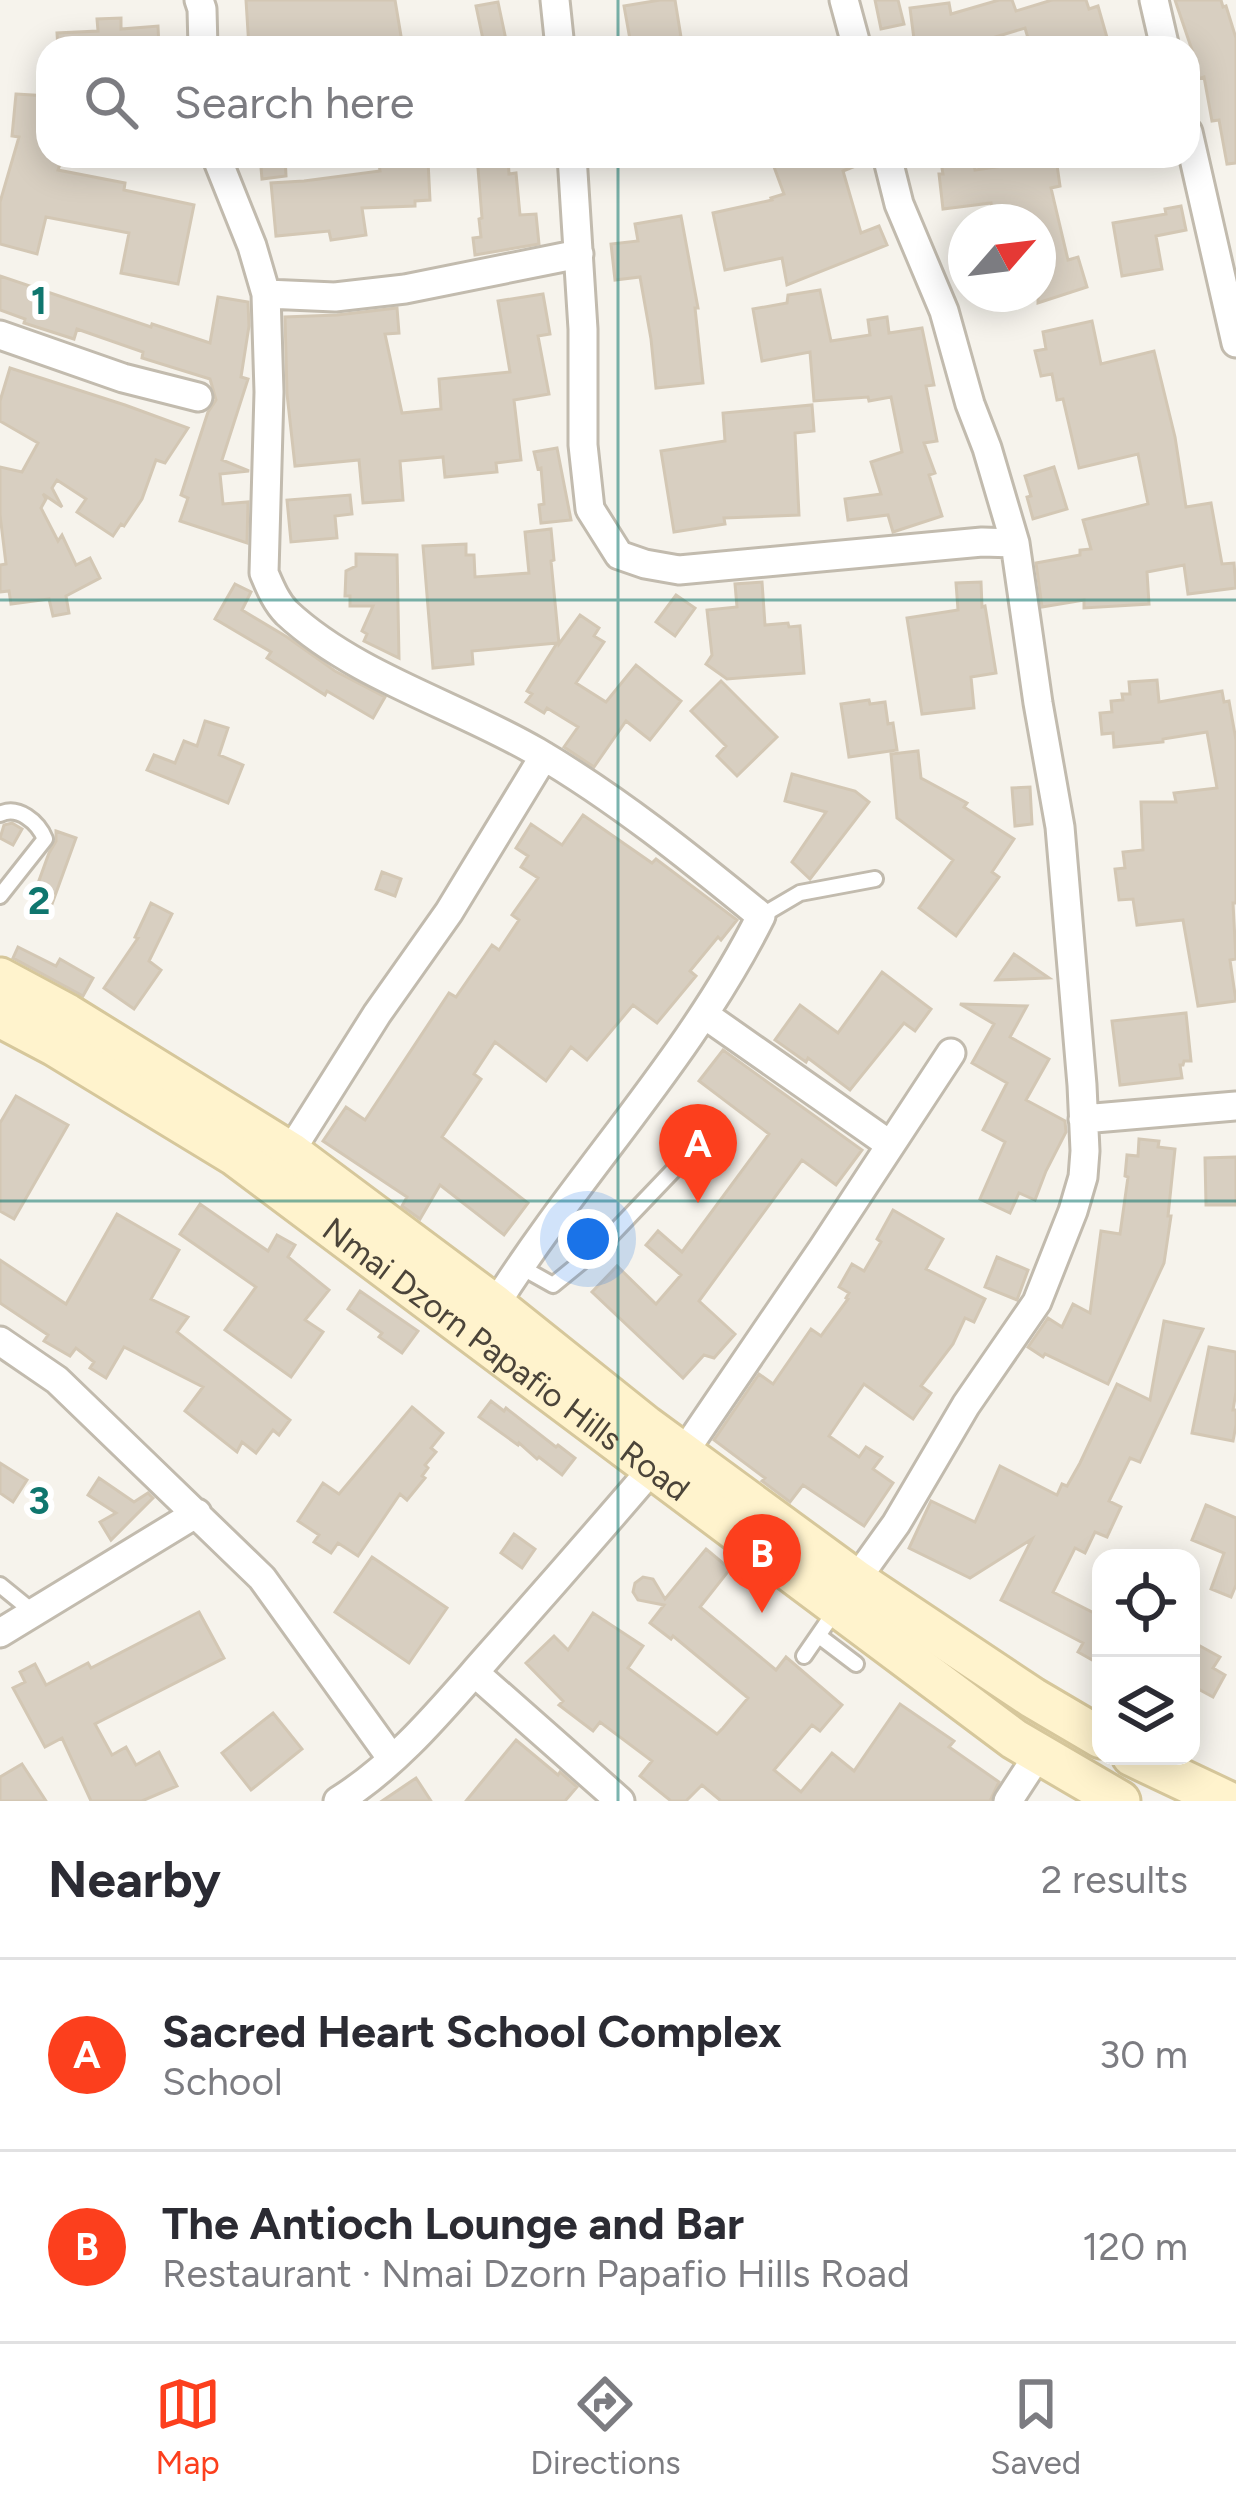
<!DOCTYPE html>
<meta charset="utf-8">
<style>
body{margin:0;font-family:Figtree,sans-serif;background:#f2f2f3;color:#2b2b33}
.controls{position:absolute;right:36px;bottom:36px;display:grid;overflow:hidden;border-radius:24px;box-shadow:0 6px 30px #0003}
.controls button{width:108px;height:108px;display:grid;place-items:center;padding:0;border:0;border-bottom:3px solid #e1e1e2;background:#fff;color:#2b2b33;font:60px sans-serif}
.compass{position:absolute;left:948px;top:204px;width:108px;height:108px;border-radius:50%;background:#fff;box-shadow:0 6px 30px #0003;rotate:62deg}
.you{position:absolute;left:588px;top:1239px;width:42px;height:42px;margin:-30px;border:9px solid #fff;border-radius:50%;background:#1a73e8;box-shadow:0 0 0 18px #1a73e833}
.badge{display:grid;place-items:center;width:78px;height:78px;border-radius:50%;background:#fc3f1d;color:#fff;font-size:39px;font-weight:700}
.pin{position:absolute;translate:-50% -99px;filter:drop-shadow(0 3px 6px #0008)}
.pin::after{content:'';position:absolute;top:63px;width:42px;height:36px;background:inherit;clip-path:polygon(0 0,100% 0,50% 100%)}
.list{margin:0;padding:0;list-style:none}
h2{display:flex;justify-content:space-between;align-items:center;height:156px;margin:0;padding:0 48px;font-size:51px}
h2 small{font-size:39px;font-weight:400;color:#7c7c81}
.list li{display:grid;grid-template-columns:78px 1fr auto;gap:36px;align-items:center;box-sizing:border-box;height:192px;padding:0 48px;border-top:3px solid #e1e1e2}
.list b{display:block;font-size:45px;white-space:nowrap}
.list p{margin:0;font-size:39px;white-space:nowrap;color:#7c7c81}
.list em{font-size:39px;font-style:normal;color:#7c7c81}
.icon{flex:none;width:66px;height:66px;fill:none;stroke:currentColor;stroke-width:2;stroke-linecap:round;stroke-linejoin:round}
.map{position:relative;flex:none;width:1236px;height:1801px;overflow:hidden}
.search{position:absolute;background:#fff;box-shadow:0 6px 30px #0003;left:36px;right:36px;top:36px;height:132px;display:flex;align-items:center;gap:30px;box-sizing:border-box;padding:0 42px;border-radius:36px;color:#7c7c81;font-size:45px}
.sheet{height:540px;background:#fff}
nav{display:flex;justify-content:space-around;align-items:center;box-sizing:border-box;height:168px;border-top:3px solid #e1e1e2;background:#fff;font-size:33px;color:#7c7c81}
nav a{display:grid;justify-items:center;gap:6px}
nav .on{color:#fc3f1d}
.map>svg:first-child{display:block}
</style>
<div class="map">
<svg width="1236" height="1801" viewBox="0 0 1236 1801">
<rect width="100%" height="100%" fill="#f6f3ec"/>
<path fill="#d8cfc1" stroke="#d3c7b4" stroke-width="3" d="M246,0H395L403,48H249Z
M660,0H675L681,37L631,45L624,6Z
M875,0H898L904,24L881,29Z
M999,0H1012L1016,11L1052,0H1086L1089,9L1098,6L1110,48H1031L1025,28L979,42V39L915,47L910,8L949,3L951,14Z
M1175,0H1221L1223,7L1226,6L1236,38V163L1227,164L1219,120L1212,121L1204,77L1198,79L1189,54L1193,53Z
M498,2L506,40L484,44L476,6Z
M121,18V29L158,26L159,48H58L57,33L98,31L97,19Z
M16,94L48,96V157L61,161L58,170L125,183L124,190L194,205L178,284L121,273L129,233L46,217L37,254L0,244V202L19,137L12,136Z
M260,156H285L286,176L262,179Z
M477,156H508L509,174L516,173L520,215L536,214L539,244L475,255L473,238L481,237L479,219L482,218Z
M770,156H869L870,160L843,171L861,233L879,226L887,245L787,285L782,258L725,270L713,213L772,200L771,198L784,194Z
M940,156H972L975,170L1056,158L1060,186L1051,188L1068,260L1078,257L1087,287L1038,303V222H995L991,203L943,209L939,174H943Z
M428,161L430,200L415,201V206L362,208L366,235L331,240L329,231L276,236L271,183L304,181L380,171L379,163Z
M1181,206L1186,230L1156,236L1162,269L1122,276L1113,223L1166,214L1165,209Z
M681,216L698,308H695L703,383L656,388L651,339L640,277L615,280L611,244L638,241L635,224Z
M0,276L151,327L152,324L210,343L218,297L248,302L249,326L241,377L248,379L222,460L249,471L220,474L223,504L248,502L247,543L180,521L188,498L181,495L208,412L216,400L210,379L142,358L143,352L77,329L74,339L24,323L25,319L0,310Z
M820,290L831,341L870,335L868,320L887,317L889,333L922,328L934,385L926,386L937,441L924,443L935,473L929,475L942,516L893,532L888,515L848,520L845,499L881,494L871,462L902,452L891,397L869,401L868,397L814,401L810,352L762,361L753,309L787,303L788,295Z
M543,294L550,334L538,336L549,394L514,400L521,460L496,463L497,472L445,477L443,457L400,461L403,500L363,503L359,460L295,466L287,394L285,317L337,315L397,308L399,333L385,334L402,413L441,409L439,379L510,372L498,301Z
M1092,321L1101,364L1154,351L1175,437L1186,507L1211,503L1222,564L1234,563L1236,588L1188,594L1184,565L1147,572L1149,604L1084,608V600L1042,607L1036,563L1080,555V550L1091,549L1083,520L1148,504L1138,454L1079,468L1063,399L1057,400L1052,374L1041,376L1035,351L1046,349L1043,332Z
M10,368L125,405L188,428L165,463L156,460L142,499L124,526L121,524L113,536L77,512L86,499L57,480L52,488L62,507L43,494L46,499L41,508L58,541L62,535L76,565L90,558L100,578L66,596L69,613L53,616L49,599L11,604L9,591L0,592V565L6,564L0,515V467L22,472L38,443L0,421V401Z
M812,405L814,431L795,433L799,515L724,518L725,524L674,532L661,451L725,441L723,413Z
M557,448L571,520L541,523L539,505L544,504L541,468L538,469L534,452Z
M1054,467L1067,509L1033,519L1027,497L1031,496L1025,476Z
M350,495L352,514L335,516L337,538L291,542L287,500Z
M551,529L554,560L551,561L559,644L580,615L599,628L594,636L604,642L576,683L606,702L636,665L681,701L650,740L626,721L594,767L564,747L578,727L547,708L544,713L526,702L532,694L527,691L557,643L472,651L473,664L433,668L423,546L466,544V555H474L475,577L529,573L525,532Z
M356,554L397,555L399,658L364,641L367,634L362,631L373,606H350V596H345L346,571L356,566Z
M762,582L765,625L788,623L789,627L800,626L804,673L727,679L706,664L712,655L707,610L737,607L735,584Z
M981,582L982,607L985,606L996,673L971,677L974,708L922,714L907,618L958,610L956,583Z
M235,584L251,592L242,610L287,637L335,671L385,697L373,718L327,691L325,695L267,658L271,652L215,619Z
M676,595L695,608L675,636L656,622Z
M1157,680L1159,702L1222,691L1224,702L1229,701L1236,740V903H1233L1236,959L1230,960L1236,1001L1198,1006L1183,920L1137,925L1133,899L1119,900L1115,869L1125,868L1123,852L1143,850L1141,802H1176L1174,793L1217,788L1207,732L1163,739V742L1114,747L1113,733L1102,734L1100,713L1112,712L1111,701L1123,700L1122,694H1130L1129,682Z
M721,681L777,737L737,776L717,756L726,746L691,711Z
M869,700L870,704L885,702L888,724L893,723L897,750L849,757L841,704Z
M205,721L228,728L219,755L243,765L228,803L147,770L154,755L175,763L184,741L197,746Z
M918,751L921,778L967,803L964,807L1014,839L992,872L999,877L956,936L919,908L953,860L897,818L891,754Z
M792,774L855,791L869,802L810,879L792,862L826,812L785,801Z
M1030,787L1032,824L1015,826L1012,788Z
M583,815L652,863L656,859L737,920L721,940L718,937L690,971L696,976L657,1023L633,1005L587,1060L571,1047L546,1081L495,1042L474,1074L481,1079L442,1137L528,1203L504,1235L440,1185L420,1219L402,1206L407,1197L323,1141L346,1107L365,1120L449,993L456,997L492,945L499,950L519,920L512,915L538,878L521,867L528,856L516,848L531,824L562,845Z
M12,823L22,829L13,845L0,838L4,825Z
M56,831L76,838L48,915L29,908L49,853L56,841Z
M382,872L401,879L395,896L376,889Z
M151,903L172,914L149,961L161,970L134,1009L104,988L138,938L135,937Z
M18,947L56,966L60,959L93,978L83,996L13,958Z
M1014,954L1049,978L996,980Z
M882,972L931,1009L915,1031L904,1023L850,1090L808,1058L806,1062L775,1040L800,1005L838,1033Z
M960,1004L1027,1006L1010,1037L1049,1059L1026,1100L1065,1121L1066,1132L1046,1171L1035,1200L1019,1193L1010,1213L980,1199L1005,1142L983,1130L1007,1083L972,1063L994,1024Z
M1186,1013L1191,1061H1184L1183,1065H1180L1182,1078L1120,1085L1112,1021Z
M723,1050L862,1150L836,1185L802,1160L699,1301L735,1334L714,1358L704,1355L683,1378L592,1292L617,1266L656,1304L681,1275L646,1245L658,1231L682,1252L769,1134L699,1081Z
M16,1096L68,1125L14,1219L0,1211V1123Z
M1139,1139L1159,1141L1158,1147L1175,1149L1168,1216H1171L1164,1263L1108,1384L1045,1354L1043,1357L1028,1347L1048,1318L1062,1327L1073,1304L1090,1313L1101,1231L1120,1234L1128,1177L1125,1176L1127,1155L1138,1156Z
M1236,1157V1205H1206L1205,1158Z
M200,1204L268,1251L277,1235L295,1245L288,1257L329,1290L305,1320L323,1332L291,1377L225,1330L256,1287L180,1234Z
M893,1210L943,1239L926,1269L985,1299L974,1322L965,1318L953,1344L921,1386L931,1393L913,1419L864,1384L829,1436L859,1457L866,1447L882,1457L873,1469L893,1483L864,1526L803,1485L790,1502L762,1481L765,1478L714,1440L759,1374L773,1384L811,1329L821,1336L848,1299L846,1298L849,1293L839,1287L852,1264L864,1271L881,1242L877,1239Z
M117,1214L179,1250L151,1299L188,1317L177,1332L290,1420L279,1435L273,1430L256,1453L242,1442L237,1452L185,1411L203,1387L124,1347L106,1378L90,1368L94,1362L76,1348L70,1356L44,1341L48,1335L0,1303V1260L66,1304Z
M997,1257L1028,1270L1017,1300L985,1287Z
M360,1291L418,1331L402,1353L379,1337L382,1333L348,1309Z
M1164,1321L1203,1329L1140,1462L1130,1458L1109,1501L1121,1507L1107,1537L1095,1532L1085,1553L1075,1548L1053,1592L1098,1615L1101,1610V1665L1078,1652L1083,1643L1001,1600L1032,1539L970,1578L909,1548L931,1501L975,1522L1000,1466L1057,1495L1062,1484L1067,1486L1080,1463L1117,1384L1150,1400Z
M1209,1347L1236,1352V1392L1233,1410H1236V1425L1233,1441L1192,1433Z
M491,1401L504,1411L506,1408L556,1447L558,1445L575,1458L562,1475L539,1457L537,1459L519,1443L518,1445L479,1417Z
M412,1407L443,1433L431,1448L436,1452L425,1465L428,1468L422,1476L425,1478L407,1500L400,1494L358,1556L338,1543L331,1553L314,1542L319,1535L298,1521L323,1483L339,1494Z
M0,1463L27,1480L13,1502L0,1493Z
M99,1478L134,1502L148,1493L153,1498L111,1540L100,1522L116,1513L88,1495Z
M1206,1505L1236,1518V1585L1231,1597L1211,1589L1224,1553L1192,1540Z
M514,1534L535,1549L522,1568L501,1553Z
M706,1549L730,1569L700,1607L776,1670L786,1657L842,1705L820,1731L812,1725L774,1770L801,1792L832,1753L854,1771L900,1704L954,1741L949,1747L999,1782L990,1801H721L702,1785L686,1801H671L640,1776L652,1761L600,1722L593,1731L559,1705L563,1701L526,1663L554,1636L568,1650L593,1613L643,1646L628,1668L717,1734L723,1728L748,1698L673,1636L671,1639L650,1623L664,1605L638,1600L633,1592L635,1583L643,1577L653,1579L665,1599Z
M372,1557L447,1608L409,1663L335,1612Z
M199,1612L224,1658L95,1724L112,1755L126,1747L136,1765L159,1752L177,1786L142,1801H91L62,1738L45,1747L13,1688L25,1682L20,1672L35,1664L46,1685L88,1663L91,1668Z
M1191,1641L1220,1657L1213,1668L1225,1675L1213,1697L1191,1685Z
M273,1713L302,1749L251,1790L222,1753Z
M516,1740L558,1775L560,1772L577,1787L565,1801H466Z
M22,1764L46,1801H0V1777Z
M416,1778L431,1801H382Z"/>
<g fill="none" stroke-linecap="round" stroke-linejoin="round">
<g stroke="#c2bbae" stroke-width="20">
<path id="lane" d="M0,814C18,805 38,822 45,839L0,896
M761,916L800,893L875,879
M519,1266L553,1285L602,1245L709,1133
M0,1585L32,1611
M819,1636L856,1664
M804,1656L835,1611"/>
</g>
<g stroke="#c2bbae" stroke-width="33">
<path id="street" d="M199,0L202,9L203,48
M555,0L560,48
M844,0L857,48
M1154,0L1165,48
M1188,132L1236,343
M216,156L252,246L266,294L269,392L264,573C270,587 276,602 287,613C356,677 457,705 537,752C617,799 689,857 761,916C690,1058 579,1172 495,1305
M572,156L583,329V445L590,509L619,555L645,564L679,570L982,542L1015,543
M266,294L335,297L405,289L579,254
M0,335L123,378L198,397
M705,1015L889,1144
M1083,1119L1236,1106
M290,1152L377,1014L449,912L544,756
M0,1341L57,1380L262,1578L392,1759
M684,1452L823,1248L951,1053
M848,1591L896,1524L966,1405L1037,1302L1073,1211L1083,1177L1085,1151L1082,1085L1060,827L1038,703L1015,543L987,448L970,404L944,311L899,204L887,156
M0,1633L197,1513
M475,1673L620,1801
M338,1801C396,1765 441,1710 486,1659C542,1596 597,1533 652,1469
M1008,1801L1038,1755"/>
</g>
<g stroke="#d6c79b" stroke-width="45">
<g id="secondary">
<path d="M0,978L67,1014L290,1152L495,1305L646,1426L856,1580L1033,1698L1101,1738"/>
<path id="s1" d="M0,1017L55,1046L234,1155L1014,1739L1120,1801"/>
<path d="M1132,1756L1227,1801"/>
</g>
</g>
<use href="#lane" stroke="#fff" stroke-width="14"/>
<use href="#street" stroke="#fff" stroke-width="27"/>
<use href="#secondary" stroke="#fff3cd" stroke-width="39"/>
</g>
<path fill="none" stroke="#0f766e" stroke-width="3" stroke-opacity="0.55" d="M618,0V48M618,156V1801M0,600H1236M0,1201H1236"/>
<g text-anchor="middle" stroke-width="12" stroke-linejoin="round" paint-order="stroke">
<g font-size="33" fill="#4b4439" stroke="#fff">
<text dy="12" stroke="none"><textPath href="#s1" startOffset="612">Nmai Dzorn Papafio Hills Road</textPath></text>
</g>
</g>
<g font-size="39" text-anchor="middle" font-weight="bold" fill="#0f766e" stroke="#fff" stroke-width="12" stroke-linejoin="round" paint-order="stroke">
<text x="39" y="314">1</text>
<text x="39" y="914">2</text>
<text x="39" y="1514">3</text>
</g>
</svg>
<div class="controls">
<button><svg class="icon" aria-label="locate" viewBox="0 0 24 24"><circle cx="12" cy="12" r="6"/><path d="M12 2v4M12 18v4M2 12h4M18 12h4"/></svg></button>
<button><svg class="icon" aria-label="layers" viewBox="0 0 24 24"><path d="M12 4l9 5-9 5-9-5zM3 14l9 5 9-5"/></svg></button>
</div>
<svg class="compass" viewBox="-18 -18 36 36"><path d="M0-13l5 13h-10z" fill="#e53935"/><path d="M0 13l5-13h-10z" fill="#7c7c81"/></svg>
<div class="you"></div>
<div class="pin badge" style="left:698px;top:1203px">A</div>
<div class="pin badge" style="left:762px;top:1613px">B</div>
<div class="search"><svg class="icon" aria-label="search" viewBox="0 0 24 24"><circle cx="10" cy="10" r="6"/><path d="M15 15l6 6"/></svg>Search here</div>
</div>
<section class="sheet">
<h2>Nearby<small>2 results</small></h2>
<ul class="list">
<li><span class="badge">A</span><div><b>Sacred Heart School Complex</b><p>School</p></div><em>30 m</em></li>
<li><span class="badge">B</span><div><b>The Antioch Lounge and Bar</b><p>Restaurant · Nmai Dzorn Papafio Hills Road</p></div><em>120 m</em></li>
</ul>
</section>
<nav>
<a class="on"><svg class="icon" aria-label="map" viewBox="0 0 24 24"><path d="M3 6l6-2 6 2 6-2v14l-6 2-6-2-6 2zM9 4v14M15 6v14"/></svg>Map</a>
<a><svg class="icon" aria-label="directions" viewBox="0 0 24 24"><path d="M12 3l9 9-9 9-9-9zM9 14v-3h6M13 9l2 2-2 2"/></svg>Directions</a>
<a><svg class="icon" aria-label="saved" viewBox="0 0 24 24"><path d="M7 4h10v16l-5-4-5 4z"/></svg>Saved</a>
</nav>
